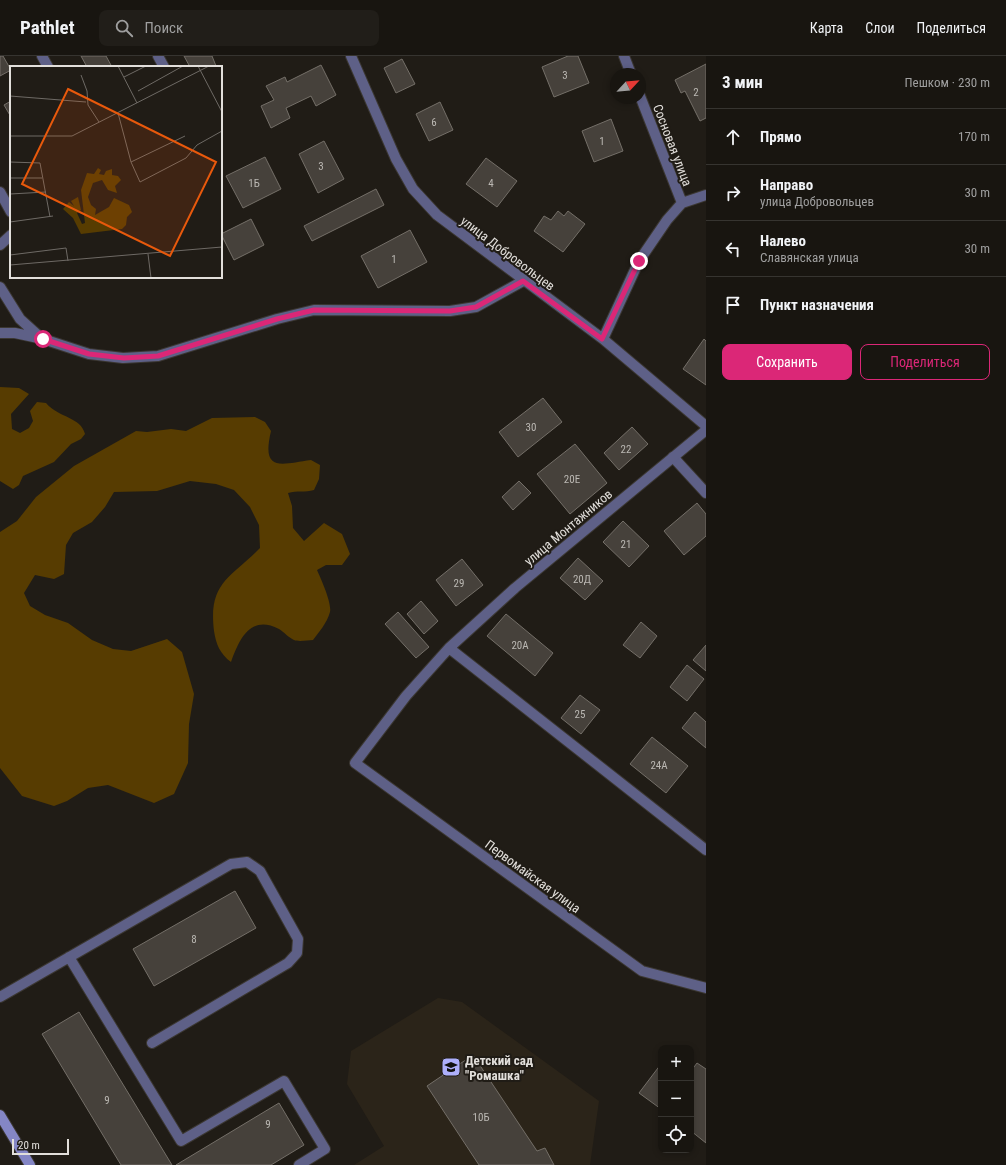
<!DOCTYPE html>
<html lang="ru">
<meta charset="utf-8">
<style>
body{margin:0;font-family:"Roboto Condensed",sans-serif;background:#211e19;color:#f1f3f6}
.controls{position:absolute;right:12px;bottom:12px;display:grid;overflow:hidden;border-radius:8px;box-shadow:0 2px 6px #0003}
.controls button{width:36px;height:36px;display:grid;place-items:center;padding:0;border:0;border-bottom:1px solid #363430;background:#181510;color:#f1f3f6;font:20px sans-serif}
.compass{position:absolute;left:610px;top:12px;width:36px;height:36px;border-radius:50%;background:#181510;box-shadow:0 2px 6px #0003;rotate:64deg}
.scale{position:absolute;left:12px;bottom:10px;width:57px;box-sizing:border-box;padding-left:4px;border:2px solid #e2dfdb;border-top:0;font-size:11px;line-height:14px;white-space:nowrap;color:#e2dfdb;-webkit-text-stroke:3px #201c16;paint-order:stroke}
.stop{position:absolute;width:12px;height:12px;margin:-9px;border:3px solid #db2777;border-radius:50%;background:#fff}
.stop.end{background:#db2777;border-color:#fff;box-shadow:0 1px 4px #0008}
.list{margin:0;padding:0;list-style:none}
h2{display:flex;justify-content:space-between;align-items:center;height:52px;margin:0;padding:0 16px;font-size:17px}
h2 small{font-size:13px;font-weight:400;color:#9f9f9f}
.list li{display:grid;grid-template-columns:26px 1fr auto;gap:12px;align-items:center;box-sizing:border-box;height:56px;padding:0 16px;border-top:1px solid #363430}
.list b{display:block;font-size:15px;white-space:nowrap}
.list p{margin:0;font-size:13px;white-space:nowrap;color:#9f9f9f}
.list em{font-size:13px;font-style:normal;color:#9f9f9f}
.actions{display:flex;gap:8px;padding:12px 16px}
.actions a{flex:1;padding:9px 0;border:1px solid #db2777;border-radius:8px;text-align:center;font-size:14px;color:#db2777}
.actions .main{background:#db2777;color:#fff}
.icon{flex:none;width:22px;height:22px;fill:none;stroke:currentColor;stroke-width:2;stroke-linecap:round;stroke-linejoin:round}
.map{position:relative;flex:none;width:706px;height:1109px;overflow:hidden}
header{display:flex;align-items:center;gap:24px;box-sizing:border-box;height:56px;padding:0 20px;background:#181510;border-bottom:1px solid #363430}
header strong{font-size:19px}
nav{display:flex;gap:22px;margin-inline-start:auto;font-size:14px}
.search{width:280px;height:36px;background:#211e19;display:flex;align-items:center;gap:10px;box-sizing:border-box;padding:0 14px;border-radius:8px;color:#9f9f9f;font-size:15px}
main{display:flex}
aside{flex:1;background:#181510}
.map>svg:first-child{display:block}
</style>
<header>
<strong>Pathlet</strong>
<div class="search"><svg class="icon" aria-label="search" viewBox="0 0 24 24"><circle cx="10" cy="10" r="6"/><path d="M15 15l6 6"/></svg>Поиск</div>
<nav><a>Карта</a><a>Слои</a><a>Поделиться</a></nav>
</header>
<main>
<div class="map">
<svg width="706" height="1109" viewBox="0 0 706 1109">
<rect width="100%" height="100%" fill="#201c16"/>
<path fill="#2b2419" d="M438,942L462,946L599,1045L590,1109H354L384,1090L347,1028L351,995Z"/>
<path fill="#573c01" d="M0,331L19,332L29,338L11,358L12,373L20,377L29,372L33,365L30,355L37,346L46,347C59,362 81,361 85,378L81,383L71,388L54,406L23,420L19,429L13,433L0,425Z
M255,361L265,366L271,375C261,417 281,408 311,404L320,409L319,423L314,434C305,437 297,434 288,437L292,450L293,472L304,485L324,467L342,478L350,498L342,509H326L317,514C321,523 332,547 330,556C327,567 319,576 313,584C308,584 299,586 294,584C289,582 284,576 279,573C250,558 239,584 231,606C220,598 216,588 214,575C208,526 231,522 260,492L259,469L250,451L234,434L216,428L190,425L157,435L114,436L105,451L92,466L73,477L66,489L64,518L54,523L35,519L24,537L30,550L45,559L68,567L92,584L113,593L131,595L167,583L182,596L194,638L189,668L188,707L174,738L154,747L108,729L88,732L67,745L54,750L22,740L0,712V476L17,465L36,441L74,410L136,375L147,376L171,373L186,375L212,362Z"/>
<path fill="#46413b" stroke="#746f68" d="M0,0H3L11,14L0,20Z
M81,0H106L112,11H87Z
M184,0H212L216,10L190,11Z
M568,0H578L589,27L554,41L542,11Z
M402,3L415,28L396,37L384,12Z
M706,8V62L700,65L685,35L681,37L675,24Z
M321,9L336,39L316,50L311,40L286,52L290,62L271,72L261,50L274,44L266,30L285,21L287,26Z
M11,45V61L4,49Z
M440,46L453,74L429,85L416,58Z
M611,63L623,95L594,106L582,75Z
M324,85L344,123L318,137L299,98Z
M265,101L281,133L243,152L226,120Z
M486,102L517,125L497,151L466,128Z
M376,133L384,149L312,185L304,170Z
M558,155L564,160L568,155L585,168L563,196L534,175L544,160L551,164Z
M251,163L264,189L234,204L221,178Z
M410,174L427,206L378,232L361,200Z
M704,283L706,285V329L683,313Z
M543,342L562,366L518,401L499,376Z
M632,371L648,388L619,414L604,397Z
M575,388L607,427L570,458L537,418Z
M519,425L531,437L513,454L502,441Z
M697,447L706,458V480L684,499L664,475Z
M623,465L649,490L629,511L603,486Z
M578,502L603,525L585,544L560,522Z
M462,503L483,529L456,550L436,524Z
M421,545L438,565L424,578L407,558Z
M398,556L429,591L416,602L385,568Z
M506,558L553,597L535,620L487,580Z
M641,566L657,580L640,602L623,589Z
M706,589V615L693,604Z
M687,609L704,623L687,645L670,631Z
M580,639L600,654L581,678L561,662Z
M695,656L706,666V692L682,672Z
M652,681L688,710L666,737L630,708Z
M235,835L256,872L154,930L133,893Z
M79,956L172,1109H121L42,978Z
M473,999L537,1095L545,1092L554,1109H479L427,1030Z
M697,1007L706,1013V1087L691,1075V1015Z
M661,1008V1053L639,1037Z
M279,1047L304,1089L271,1109H176Z"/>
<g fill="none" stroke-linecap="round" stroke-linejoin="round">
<g stroke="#3b3732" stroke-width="12">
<path id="lane" d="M0,231L20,263L41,282
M0,277H15L43,283L89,298L123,302L158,300L277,263L314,254L450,255L476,251L523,225
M673,401L706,437
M69,901L181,1085L284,1025L325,1093L299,1109
M0,941L231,808L247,806L260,815L298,883L297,897L288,907L152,987"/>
</g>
<g stroke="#3b3732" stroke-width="12">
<path id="street" d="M42,0L48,11
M158,0L164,11
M351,0L396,103L413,133L437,159L603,283L706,370
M624,0L631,18
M640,40L682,147
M0,136L11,156
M0,189L11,179
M603,283L639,205L667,164L682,147L706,139
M706,374L515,532L449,592L406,640L355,707L642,915L706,932
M449,592L706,794"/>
</g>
<g stroke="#3b3732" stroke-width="12">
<path id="secondary" d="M0,1059L30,1109"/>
</g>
<use href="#lane" stroke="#5e6087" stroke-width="10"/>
<use href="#street" stroke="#5e6087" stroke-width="10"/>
<use href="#secondary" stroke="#8486c5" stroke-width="10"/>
</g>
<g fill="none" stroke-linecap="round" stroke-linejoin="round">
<path stroke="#db2777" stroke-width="5" d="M43,283L89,298L124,302L158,300L277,263L314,254L450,255L476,251L523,225L602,283L639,205"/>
</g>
<defs>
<g id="school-square" transform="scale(1)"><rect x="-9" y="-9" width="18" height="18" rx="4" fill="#adaffb" stroke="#201c16"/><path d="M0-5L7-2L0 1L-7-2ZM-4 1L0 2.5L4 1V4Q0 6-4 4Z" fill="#111"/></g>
</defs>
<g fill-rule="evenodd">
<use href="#school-square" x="451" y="1011"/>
</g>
<g text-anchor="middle" stroke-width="4" stroke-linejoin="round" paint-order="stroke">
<g font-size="11" fill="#bbb8b3">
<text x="565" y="23">3</text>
<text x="696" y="40">2</text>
<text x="434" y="70">6</text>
<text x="602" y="89">1</text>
<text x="321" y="114">3</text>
<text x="254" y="131">1Б</text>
<text x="491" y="131">4</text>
<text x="394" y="207">1</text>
<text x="531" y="375">30</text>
<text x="626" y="397">22</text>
<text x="572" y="427">20Е</text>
<text x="626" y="492">21</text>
<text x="582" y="527">20Д</text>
<text x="459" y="531">29</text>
<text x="520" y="593">20А</text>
<text x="580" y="662">25</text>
<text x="659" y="713">24А</text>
<text x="194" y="887">8</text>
<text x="107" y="1048">9</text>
<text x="481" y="1065">10Б</text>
<text x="268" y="1072">9</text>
</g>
<g font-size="13" fill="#e2dfdb" stroke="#201c16">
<text transform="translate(673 89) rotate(69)" y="5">Сосновая улица</text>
<text transform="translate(508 197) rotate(37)" y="5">улица Добровольцев</text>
<text transform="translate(568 471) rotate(-40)" y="5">улица Монтажников</text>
<text transform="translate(533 820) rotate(36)" y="5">Первомайская улица</text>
</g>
<g font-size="13" font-weight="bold" fill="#e2dfdb" stroke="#201c16" text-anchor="start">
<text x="465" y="1009">Детский сад<tspan x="465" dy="15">"Ромашка"</tspan></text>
</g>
</g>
<g transform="translate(10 10)">
<rect width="212" height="212" fill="#201c16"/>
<path d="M88,102L91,104L89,108L94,109L96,105L102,103V109L108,110L111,114L105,120L107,127L98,124L92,114L83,117L78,131L81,139L86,143L85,149L99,141L104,132L119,139L122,146L117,151L116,159L112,163L71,168L63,152L53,143L59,136L64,140L61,135L68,131L71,144L67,147L72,158L75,157L71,124L77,107L84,108Z" fill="#573c01"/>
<path fill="none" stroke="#6e6a65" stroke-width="1" d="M108,0L127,37M188,0L212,46M71,9L77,25L78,39L89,56M114,11L136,0M128,25L173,0M0,30L76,36M108,47L121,96L130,116L176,92L187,79L212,65M0,70H62L199,0M0,96L30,97L40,151M121,96L175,70M0,112H32M0,128L36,126M0,156L43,150M138,188L141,212M0,189L56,182L58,195M0,199L212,181"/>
<path fill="#e8590c" fill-opacity="0.15" stroke="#e8590c" stroke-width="2" d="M58,23L206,96L160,190L12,118Z"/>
<rect width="212" height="212" fill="none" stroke="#e2dfdb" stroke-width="2"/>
</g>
</svg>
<div class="controls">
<button>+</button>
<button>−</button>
<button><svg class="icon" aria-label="locate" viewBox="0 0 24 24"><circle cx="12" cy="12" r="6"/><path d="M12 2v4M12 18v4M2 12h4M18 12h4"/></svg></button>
</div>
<svg class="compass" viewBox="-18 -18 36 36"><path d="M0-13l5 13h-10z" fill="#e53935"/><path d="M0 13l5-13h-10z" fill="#9f9f9f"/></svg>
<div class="scale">20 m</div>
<div class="stop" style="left:43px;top:283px"></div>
<div class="stop end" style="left:639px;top:205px"></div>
</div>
<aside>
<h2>3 мин<small>Пешком · 230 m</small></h2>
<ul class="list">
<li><svg class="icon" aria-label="ahead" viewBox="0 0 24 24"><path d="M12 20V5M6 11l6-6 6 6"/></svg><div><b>Прямо</b></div><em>170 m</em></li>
<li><svg class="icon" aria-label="right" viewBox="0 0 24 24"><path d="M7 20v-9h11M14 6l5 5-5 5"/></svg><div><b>Направо</b><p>улица Добровольцев</p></div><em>30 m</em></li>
<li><svg class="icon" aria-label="left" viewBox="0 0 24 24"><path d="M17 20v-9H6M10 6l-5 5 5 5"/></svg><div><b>Налево</b><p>Славянская улица</p></div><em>30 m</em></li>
<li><svg class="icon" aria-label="arrive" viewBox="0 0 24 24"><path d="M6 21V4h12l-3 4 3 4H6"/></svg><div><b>Пункт назначения</b></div></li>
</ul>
<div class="actions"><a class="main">Сохранить</a><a>Поделиться</a></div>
</aside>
</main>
